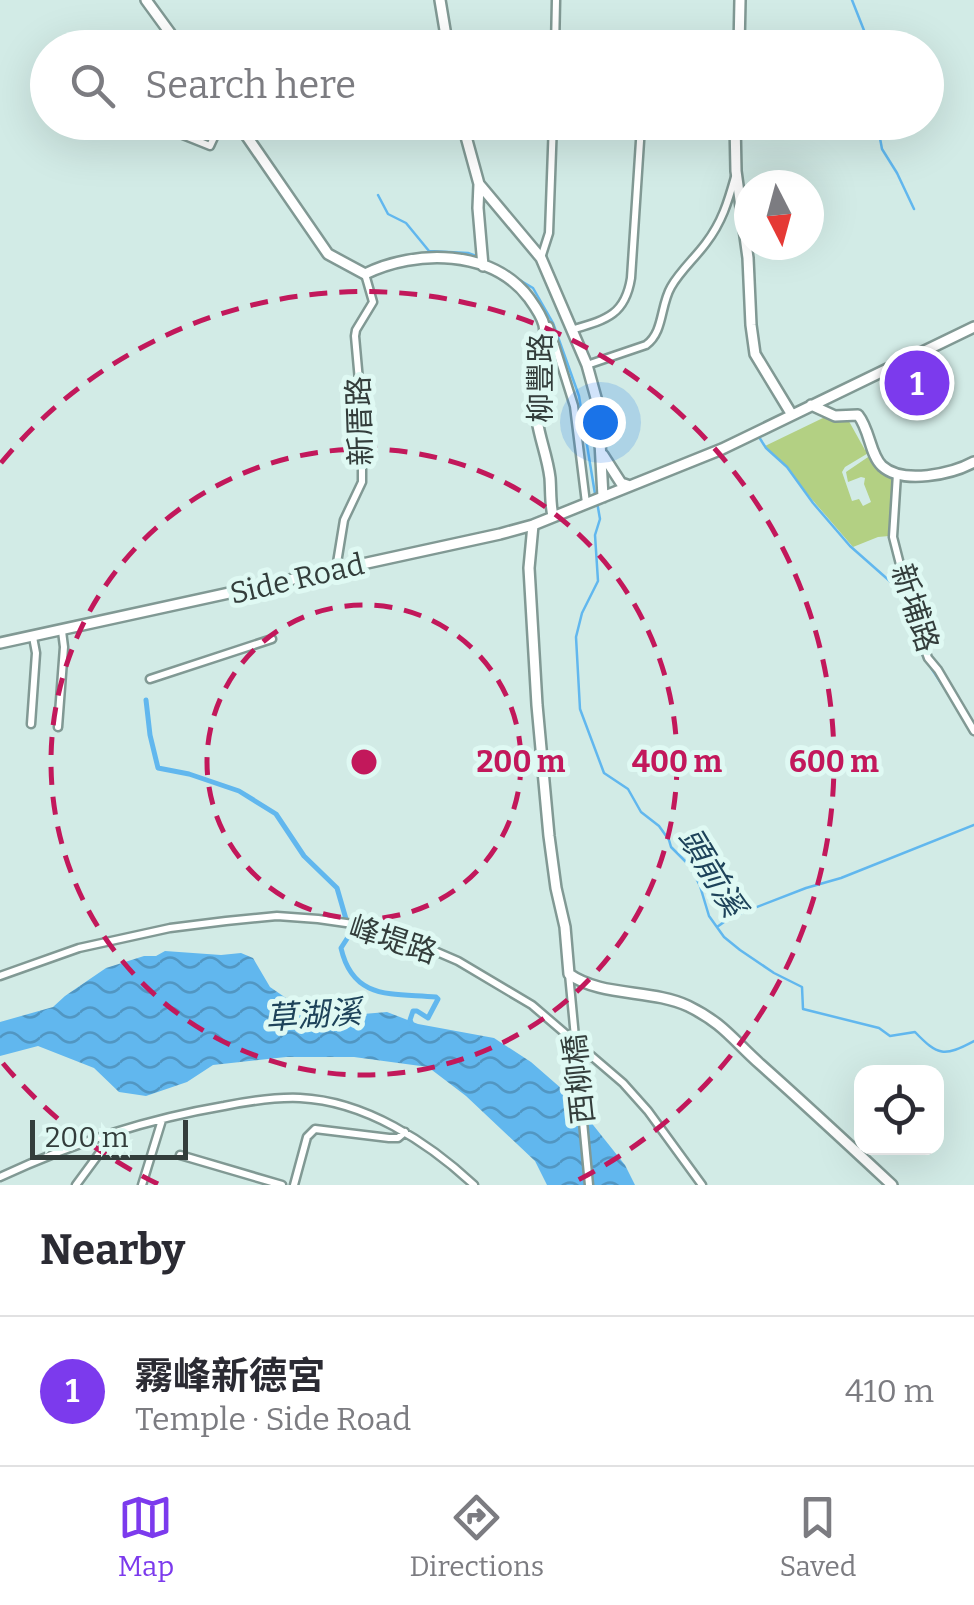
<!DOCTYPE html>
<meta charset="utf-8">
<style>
body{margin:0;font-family:Bitter,"Noto Sans TC",serif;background:#f7f7f7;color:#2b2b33}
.controls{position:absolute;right:30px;bottom:30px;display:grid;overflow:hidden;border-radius:20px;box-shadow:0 10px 40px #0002}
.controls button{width:90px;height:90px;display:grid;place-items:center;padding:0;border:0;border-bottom:2px solid #e1e1e2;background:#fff;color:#2b2b33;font:50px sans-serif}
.compass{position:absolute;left:734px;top:170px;width:90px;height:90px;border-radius:50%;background:#fff;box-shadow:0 10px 40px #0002;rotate:174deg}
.scale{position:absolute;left:30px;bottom:25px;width:158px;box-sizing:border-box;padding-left:10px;border:5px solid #333d3b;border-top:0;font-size:28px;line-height:35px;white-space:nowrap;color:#333d3b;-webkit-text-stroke:8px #dff9f3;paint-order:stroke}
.you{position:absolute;left:600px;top:422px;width:35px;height:35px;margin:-25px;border:8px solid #fff;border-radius:50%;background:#1a73e8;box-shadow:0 0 0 15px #1a73e833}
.badge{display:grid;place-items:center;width:65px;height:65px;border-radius:50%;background:#7c3aed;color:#fff;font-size:32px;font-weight:700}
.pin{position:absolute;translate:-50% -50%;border:5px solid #fff;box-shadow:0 2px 10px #0006}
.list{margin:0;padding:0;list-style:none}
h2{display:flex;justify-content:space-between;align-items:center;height:130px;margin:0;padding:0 40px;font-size:42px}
h2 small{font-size:32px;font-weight:400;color:#7c7c81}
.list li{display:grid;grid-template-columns:65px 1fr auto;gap:30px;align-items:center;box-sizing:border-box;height:150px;padding:0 40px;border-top:2px solid #e1e1e2}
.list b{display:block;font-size:38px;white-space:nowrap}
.list p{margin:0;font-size:32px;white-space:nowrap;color:#7c7c81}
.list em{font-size:32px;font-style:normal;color:#7c7c81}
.icon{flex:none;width:55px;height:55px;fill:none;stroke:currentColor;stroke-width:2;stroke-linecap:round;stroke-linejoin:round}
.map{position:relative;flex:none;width:974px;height:1185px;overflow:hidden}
.search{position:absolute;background:#fff;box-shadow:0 10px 40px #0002;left:30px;right:30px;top:30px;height:110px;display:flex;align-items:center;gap:25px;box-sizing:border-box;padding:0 35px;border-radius:55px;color:#7c7c81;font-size:38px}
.sheet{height:280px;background:#fff}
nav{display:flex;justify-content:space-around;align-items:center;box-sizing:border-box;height:140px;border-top:2px solid #e1e1e2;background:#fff;font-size:28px;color:#7c7c81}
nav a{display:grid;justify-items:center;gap:5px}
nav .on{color:#7c3aed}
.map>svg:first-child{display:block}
</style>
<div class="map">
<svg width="974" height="1185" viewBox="0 0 974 1185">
<defs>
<pattern id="water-waves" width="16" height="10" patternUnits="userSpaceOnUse" patternTransform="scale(2.5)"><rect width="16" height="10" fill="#61b7ee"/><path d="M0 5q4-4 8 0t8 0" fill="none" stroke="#5196c2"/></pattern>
</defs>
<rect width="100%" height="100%" fill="#d2ebe6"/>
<path fill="#b3d083" d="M846,416L865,450L868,449L870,452L845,467L842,472L852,501L859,499L863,506L871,502L864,484L865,478L861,477L848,482L846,472L871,455L880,471L891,475L893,480L889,536L878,537L853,547L797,482L787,467L765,446L825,417L831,419Z"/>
<path fill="url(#water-waves)" d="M165,951L221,955L241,953L253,958L270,987L315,1018L387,1012L418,1024L494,1038L531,1062L570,1096L625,1165L635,1185H547L535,1161L466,1096L428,1067L354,1057H286L213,1065L187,1082L146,1096L119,1092L94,1068L38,1046L0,1056V1022L53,1007L65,996L106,968L144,956H156Z"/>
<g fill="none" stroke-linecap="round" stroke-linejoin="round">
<path stroke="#61b7ee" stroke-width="2.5" d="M852,0L871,48
M877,122L882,149L897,173L914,209
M378,195L388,214L406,223L429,251L468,253L479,257
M486,260L533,288L553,323L579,396L595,494
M759,437L766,448L787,467L813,503L850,546L901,591L916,645L947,692
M597,502L600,519L595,535L598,581L582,613L576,637L580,709L604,773L628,789L641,812L659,826L669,840L671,847L690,866L700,886L709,916L724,937L740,950L774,973L802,987L803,1009L879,1028L890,1036L915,1032C938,1056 944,1057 974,1041
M717,927L731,917L806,888L841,878L974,825"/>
<path stroke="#61b7ee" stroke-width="5" d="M146,700L150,735L158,768L189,774L239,791L276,814L304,856L337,888L346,919
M351,928L352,931L341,948C353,1001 393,993 436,997L438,999L428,1018L417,1011H413L410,1020L412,1025"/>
<g stroke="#819994" stroke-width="11">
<path id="street" d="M555,42L639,48
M555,48L556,0
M48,94L45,100L48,105
M150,122L210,146L221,122
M585,122L734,131
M541,258L549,233L553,122
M545,326H549L574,406L586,503
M571,330C605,320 625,316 631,278L641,126
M587,365L646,345C664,332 660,306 671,287C680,271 695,258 706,243C722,222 728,202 735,177
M897,474L893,537L915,623L928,658L938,670L974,731
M336,569L344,520L362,482V462L357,435L360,392L355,336L356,330L373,302L365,274
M150,679L272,639
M31,724L36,653L33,637
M58,727L64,647L62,631
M569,974L589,1185
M0,976L79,948L170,928L226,921L277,916L318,919L360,925L407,939L458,961L532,1005L623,1083L648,1111L702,1185
M180,1155L282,1185
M0,1177C71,1144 147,1119 224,1106C249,1101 275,1097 300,1098C365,1101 428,1142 474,1185
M76,1185L104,1147L107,1136
M142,1185L162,1120
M294,1185L307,1137L315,1129L389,1138H398L405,1132"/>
</g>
<g stroke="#819994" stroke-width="14">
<path id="secondary" d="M146,0L181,48
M440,0L448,48
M739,48L740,0
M237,122L328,254L365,274C416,249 492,249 529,298C534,305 542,316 544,325C548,343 535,382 535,402C535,428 547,452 550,478C551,491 550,503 553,516
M462,122L479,184L478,208L483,266
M735,122L736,171L748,258L751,325L755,354L792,415
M479,184L541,258L587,365L598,405L603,497
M811,405L835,416L858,415C870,430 870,455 882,466C903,485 952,474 974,462
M603,455L621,483L630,486
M533,525L529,568L537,705L549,836L556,888L565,927L569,974C601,997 652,989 688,1006C723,1023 733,1040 760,1064C805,1104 848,1144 892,1185
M0,643L500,534L533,525L722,449L974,327"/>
</g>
<use href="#street" stroke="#fff" stroke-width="6"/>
<use href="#secondary" stroke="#fff" stroke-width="9"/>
</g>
<g fill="none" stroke="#c2185b" stroke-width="5" stroke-dasharray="18 12">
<circle cx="364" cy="762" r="157"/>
<circle cx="364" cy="762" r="313"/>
<path d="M158 1184A470 470 0 0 1 1 1061M1 463A470 470 0 1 1 570 1184"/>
</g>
<g text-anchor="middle" stroke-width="10" stroke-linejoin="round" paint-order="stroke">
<g font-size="30" fill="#333d3b" stroke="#dff9f3">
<text transform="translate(541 378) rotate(-90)" y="10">柳豐路</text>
<text transform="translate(360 421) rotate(-92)" y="10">新厝路</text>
<text transform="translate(297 579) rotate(-13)" y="10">Side Road</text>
<text transform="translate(915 608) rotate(72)" y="10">新埔路</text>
<text transform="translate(393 940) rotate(18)" y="10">峰堤路</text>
<text transform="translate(579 1079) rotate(-96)" y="10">西柳橋</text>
</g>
<g font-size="32" font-style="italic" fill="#1e435a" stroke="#dff9f3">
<text transform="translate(712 872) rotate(59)" y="11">頭前溪</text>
<text transform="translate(313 1015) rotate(-4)" y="11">草湖溪</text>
</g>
</g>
<circle cx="364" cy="762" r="15" fill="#c2185b" stroke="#dff9f3" stroke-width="5"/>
<g font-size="30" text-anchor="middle" font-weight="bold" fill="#c2185b" stroke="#dff9f3" stroke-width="10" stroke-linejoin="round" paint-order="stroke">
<text x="521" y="772">200 m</text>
<text x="677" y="772">400 m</text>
<text x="834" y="772">600 m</text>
</g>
</svg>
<div class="controls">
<button><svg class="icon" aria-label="locate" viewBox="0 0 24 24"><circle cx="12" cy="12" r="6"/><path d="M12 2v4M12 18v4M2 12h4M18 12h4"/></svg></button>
</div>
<svg class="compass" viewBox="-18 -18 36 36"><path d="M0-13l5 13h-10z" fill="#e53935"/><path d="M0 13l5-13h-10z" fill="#7c7c81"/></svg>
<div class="scale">200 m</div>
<div class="you"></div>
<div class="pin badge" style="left:917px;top:383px">1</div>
<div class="search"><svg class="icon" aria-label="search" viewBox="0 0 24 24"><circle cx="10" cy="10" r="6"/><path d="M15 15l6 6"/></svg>Search here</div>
</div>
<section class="sheet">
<h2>Nearby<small></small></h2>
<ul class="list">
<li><span class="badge">1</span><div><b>霧峰新德宮</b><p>Temple · Side Road</p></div><em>410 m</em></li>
</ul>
</section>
<nav>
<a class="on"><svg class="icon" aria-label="map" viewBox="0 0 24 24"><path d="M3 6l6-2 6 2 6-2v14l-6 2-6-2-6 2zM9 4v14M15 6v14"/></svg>Map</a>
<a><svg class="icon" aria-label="directions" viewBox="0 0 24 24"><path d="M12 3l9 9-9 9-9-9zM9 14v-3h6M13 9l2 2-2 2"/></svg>Directions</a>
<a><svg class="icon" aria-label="saved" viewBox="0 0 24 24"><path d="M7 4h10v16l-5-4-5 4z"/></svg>Saved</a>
</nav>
